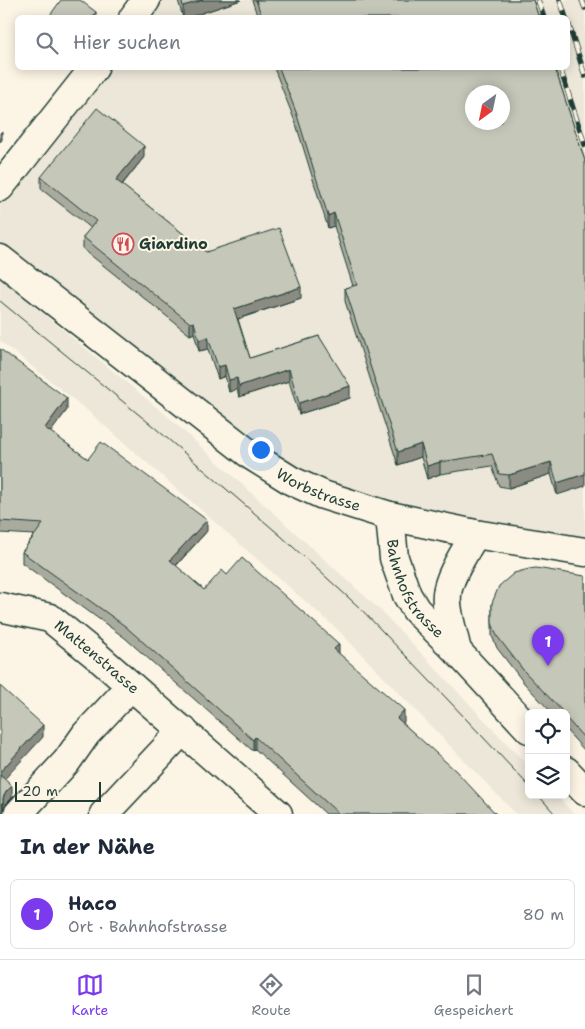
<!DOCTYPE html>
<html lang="de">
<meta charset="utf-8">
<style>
body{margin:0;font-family:"Shantell Sans",sans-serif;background:#f2f2f3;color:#1f2937}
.controls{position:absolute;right:15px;bottom:15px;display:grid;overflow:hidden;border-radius:8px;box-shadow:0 2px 12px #0003}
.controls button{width:45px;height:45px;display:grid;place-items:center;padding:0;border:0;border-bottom:1px solid #e0e1e3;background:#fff;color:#1f2937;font:25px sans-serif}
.compass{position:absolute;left:465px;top:85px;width:45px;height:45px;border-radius:50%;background:#fff;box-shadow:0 2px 12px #0003;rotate:213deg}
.scale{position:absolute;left:15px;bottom:12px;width:86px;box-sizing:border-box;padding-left:5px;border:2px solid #1f3d34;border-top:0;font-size:14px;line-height:18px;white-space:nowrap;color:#1f3d34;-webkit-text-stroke:4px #fcf5e5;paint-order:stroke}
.you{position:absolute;left:260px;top:449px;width:18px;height:18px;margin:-12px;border:4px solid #fff;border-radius:50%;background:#1a73e8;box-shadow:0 0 0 8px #1a73e833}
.badge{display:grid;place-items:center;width:32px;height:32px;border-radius:50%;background:#7c3aed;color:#fff;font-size:16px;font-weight:700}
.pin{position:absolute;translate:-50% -41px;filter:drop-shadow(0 1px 2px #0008)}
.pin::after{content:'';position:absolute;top:26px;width:18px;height:15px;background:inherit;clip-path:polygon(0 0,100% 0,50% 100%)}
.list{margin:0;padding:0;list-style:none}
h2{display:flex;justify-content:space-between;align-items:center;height:65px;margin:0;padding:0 20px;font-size:21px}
h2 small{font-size:16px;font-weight:400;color:#747a83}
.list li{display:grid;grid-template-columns:32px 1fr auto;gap:15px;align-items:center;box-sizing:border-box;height:70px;margin:0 10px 10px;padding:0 10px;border:1px solid #e0e1e3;border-radius:8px}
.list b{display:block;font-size:19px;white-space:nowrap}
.list p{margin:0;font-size:16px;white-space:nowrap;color:#747a83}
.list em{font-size:16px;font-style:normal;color:#747a83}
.icon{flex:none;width:28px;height:28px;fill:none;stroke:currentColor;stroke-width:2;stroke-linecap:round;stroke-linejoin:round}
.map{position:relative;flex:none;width:585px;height:814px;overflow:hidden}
.search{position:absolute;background:#fff;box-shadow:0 2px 12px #0003;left:15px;right:15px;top:15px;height:55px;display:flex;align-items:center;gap:12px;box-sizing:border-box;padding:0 18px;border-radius:8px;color:#747a83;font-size:19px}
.sheet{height:145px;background:#fff}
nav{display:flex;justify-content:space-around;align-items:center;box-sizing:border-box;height:70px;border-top:1px solid #e0e1e3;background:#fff;font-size:14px;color:#747a83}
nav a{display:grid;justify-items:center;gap:2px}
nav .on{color:#7c3aed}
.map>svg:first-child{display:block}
</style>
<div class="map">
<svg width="585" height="814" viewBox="0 0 585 814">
<rect width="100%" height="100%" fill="#fcf5e5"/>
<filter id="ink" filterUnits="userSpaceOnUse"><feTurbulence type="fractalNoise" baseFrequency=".02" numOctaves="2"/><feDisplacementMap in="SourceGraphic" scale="10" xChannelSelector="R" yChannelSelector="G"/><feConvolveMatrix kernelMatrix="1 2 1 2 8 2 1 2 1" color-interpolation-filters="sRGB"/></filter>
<g filter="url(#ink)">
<path fill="#ece7d8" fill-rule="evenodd" d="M146,0H585V537L475,534L323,495L0,259V187L93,68H568V18L132,17ZM472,92H502V122H472Z
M0,279L17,292L165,414L381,611L529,767V795H556L574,814H516L338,630L88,411L0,341Z"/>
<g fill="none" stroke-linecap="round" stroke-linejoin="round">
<g stroke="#1f3d34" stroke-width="31">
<g id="minor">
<path d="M133,18L146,0"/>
<path d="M0,187L94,68"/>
<path id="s1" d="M390,516L394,558L407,595L416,610L457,651L529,729"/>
<path id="s2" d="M0,607L50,618L98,657L278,814"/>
<path d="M457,651C454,635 445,610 447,594C449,575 466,551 475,534"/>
<path d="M566,771L585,791"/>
<path d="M18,814L67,761L86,734L131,686"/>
<path d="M104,814L183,730"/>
</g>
</g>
<g stroke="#1f3d34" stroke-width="31">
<g id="major">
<path id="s3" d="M0,259L252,456L292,481L323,495L390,516L475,534L585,552"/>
</g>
</g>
<use href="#minor" stroke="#fcf5e5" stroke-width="28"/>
<use href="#major" stroke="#fcf5e5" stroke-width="28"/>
<path stroke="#1f3d34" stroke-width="1" d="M0,301L154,427L281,536L361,609L450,702L529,786
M538,795L555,814"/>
<g stroke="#1f3d34" stroke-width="5.5">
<path id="rail" d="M538,0L544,18
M560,0L566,18
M582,0L585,8
M568,22L585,76
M560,68L585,145"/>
</g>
<use href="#rail" stroke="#fcf5e5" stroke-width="4" stroke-dasharray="11" stroke-linecap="butt"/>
</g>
<path fill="#a9ab9f" stroke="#1f3d34" d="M178,0H241L187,18H183Z
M252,0H533L539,18H258Z
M274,68H555L585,161L557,495L551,474L509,488L499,486L492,466L440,474L427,479L421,457L398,465L345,301V288L353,286L334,226L328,228L296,124Z
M144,157L122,185L206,252L301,298L238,319L250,358L319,336L350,398L299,414L289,381L239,397L237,389L229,392L225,376L218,379L208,349L199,351L194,333L190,335L83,249V237L91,228L41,189V177Z
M0,349L67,410L50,432L88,459L207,531L176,566L204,590L227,575L339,653L404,722L403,723L496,814H326L255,749L253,751L125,638L22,563V552L34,535L0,533Z
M585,576V751L566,730V713H552L524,683L497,648L492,636V603Z"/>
<path fill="#8a8b82" stroke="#1f3d34" d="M203,0H241L187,18H183V6Z
M96,12V18H92Z
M2,131V140L0,142V133Z
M144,146V157L116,192V180Z
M334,213V226L328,228V216Z
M301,287V298L234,320V309Z
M194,322V333L190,335V323Z
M208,337V349L199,351V340Z
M225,365V376L218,379V367Z
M289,369V381L239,397V386Z
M237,378V389L229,392V380Z
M350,386V398L299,414V403Z
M67,398V410L45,440V428Z
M421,444V457L398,465V452Z
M440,462V474L427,479V466Z
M551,462V474L509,488V475Z
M585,474V486L557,495V483Z
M207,520V531L170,572V560Z
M339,644V656L334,649Z
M404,710V722L397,730V718Z
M43,725V737L0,784V772Z
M255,737V749L253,751V740Z
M12,786V798L6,804L3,810V798L6,792Z
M3,802V814H0V805Z"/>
<path fill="#c5c7b9" stroke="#1f3d34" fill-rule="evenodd" d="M61,0H80L96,12L92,18H48Z
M181,0H203L183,6Z
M256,0H533L539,18H262Z
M279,68H555L585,161V474L557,483L551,462L509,475L499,474L492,454L440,462L427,466L421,444L398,452L345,288L357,285L334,213L328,216L296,112ZM472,92H502V122H472Z
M97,108L144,146L116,180L206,252L279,228L301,287L234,309L250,358L319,336L350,386L299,403L289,369L239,386L237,378L229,380L225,365L218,367L208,337L199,340L194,322L190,323L83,237L96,221L41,177Z
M0,349L67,398L45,428L88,459L101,442L207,520L170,560L204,590L222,570L227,575L242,558L339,644L334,649L404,710L397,718L456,771L496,814H339L255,737L253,740L125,626L22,552L43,524L0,521Z
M536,568L585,576V739L566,718V713H564L524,671L497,636L492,623V603L499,586L514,573L529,569Z
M0,686L43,725L0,772Z
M0,775L12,786L6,792L3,798V802L0,805Z"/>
</g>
<defs>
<g id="restaurant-ring" transform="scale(1.125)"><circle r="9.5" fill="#fcf5e5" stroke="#d1495b" stroke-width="1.5"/><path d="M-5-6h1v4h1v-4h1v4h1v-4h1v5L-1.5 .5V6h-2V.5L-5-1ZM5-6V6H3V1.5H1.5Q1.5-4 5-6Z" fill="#d1495b"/></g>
</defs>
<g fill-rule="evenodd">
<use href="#restaurant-ring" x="123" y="244"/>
</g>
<g text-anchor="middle" stroke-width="4" stroke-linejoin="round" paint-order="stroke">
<g font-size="15" font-weight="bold" fill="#1f3d34" stroke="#fcf5e5" text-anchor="start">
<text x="139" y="249">Giardino</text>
</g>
<g font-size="15" fill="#1f3d34" stroke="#fcf5e5">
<text dy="5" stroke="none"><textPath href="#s3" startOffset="395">Worbstrasse</textPath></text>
<text dy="5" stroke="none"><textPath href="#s1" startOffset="79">Bahnhofstrasse</textPath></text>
<text dy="5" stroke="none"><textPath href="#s2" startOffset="112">Mattenstrasse</textPath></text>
</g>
</g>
</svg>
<div class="controls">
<button><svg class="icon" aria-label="locate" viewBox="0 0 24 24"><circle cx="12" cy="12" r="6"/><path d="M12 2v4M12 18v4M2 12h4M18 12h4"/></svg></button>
<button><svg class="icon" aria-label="layers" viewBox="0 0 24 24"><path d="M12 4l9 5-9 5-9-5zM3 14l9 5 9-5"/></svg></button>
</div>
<svg class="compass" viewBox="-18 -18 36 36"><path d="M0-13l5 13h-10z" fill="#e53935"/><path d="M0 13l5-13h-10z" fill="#747a83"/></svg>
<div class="scale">20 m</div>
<div class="you"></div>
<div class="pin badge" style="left:548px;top:666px">1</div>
<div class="search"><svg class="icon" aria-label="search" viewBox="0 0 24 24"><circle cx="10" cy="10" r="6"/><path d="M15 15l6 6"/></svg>Hier suchen</div>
</div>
<section class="sheet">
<h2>In der Nähe<small></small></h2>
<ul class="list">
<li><span class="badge">1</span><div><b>Haco</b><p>Ort · Bahnhofstrasse</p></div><em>80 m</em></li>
</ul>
</section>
<nav>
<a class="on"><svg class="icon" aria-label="map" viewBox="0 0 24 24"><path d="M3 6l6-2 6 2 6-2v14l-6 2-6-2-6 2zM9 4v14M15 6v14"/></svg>Karte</a>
<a><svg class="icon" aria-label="directions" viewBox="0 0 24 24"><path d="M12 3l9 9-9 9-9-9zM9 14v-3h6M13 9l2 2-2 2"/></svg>Route</a>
<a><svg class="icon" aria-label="saved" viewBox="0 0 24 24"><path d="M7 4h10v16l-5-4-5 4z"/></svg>Gespeichert</a>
</nav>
